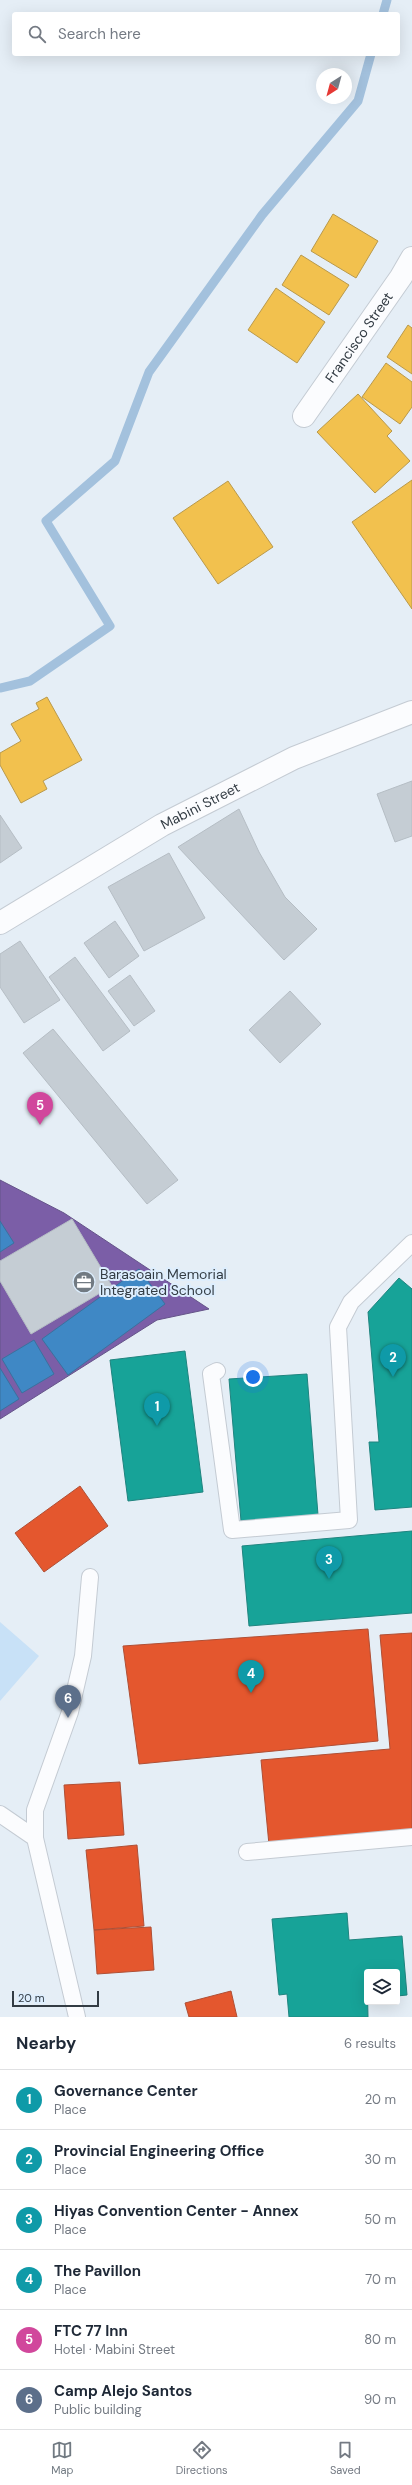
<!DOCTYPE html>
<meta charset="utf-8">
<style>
body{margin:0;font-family:"DM Sans",sans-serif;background:#f2f2f3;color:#1f2937}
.controls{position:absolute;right:12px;bottom:12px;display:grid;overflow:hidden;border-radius:4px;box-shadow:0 4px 16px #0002}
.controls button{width:36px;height:36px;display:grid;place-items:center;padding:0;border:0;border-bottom:1px solid #e0e1e3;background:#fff;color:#1f2937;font:20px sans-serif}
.compass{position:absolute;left:316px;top:68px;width:36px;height:36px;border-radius:50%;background:#fff;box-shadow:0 4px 16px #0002;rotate:216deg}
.scale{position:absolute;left:12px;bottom:10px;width:87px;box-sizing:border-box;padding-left:4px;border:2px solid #333c44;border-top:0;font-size:11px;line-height:14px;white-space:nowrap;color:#333c44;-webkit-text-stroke:3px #ddeefe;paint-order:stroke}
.you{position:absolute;left:253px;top:1377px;width:14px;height:14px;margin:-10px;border:3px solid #fff;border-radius:50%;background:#1a73e8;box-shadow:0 0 0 6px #1a73e833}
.badge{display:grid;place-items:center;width:26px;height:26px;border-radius:50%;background:#717a82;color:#fff;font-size:13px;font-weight:700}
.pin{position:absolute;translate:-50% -33px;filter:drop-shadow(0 1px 2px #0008)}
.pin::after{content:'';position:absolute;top:21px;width:14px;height:12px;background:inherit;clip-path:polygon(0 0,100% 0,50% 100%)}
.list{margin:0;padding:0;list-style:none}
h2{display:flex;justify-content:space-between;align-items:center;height:52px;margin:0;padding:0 16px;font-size:17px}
h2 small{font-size:13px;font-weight:400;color:#747a83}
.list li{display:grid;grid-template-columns:26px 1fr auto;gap:12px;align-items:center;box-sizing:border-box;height:60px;padding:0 16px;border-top:1px solid #e0e1e3}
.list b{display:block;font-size:15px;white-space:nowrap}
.list p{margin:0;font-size:13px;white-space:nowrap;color:#747a83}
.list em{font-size:13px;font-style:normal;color:#747a83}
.icon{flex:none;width:22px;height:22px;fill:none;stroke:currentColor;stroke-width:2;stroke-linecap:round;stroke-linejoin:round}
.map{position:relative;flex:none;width:412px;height:2017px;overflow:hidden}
.search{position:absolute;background:#fff;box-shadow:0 4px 16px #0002;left:12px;right:12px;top:12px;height:44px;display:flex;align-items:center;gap:10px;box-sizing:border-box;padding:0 14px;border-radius:4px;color:#747a83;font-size:15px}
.sheet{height:412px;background:#fff}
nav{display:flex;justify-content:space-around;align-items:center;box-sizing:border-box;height:56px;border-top:1px solid #e0e1e3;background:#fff;font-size:11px;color:#747a83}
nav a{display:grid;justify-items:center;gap:2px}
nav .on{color:#717a82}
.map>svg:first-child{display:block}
</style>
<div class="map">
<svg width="412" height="2017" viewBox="0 0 412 2017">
<rect width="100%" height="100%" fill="#e5eef6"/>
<path fill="#c8e1f7" d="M0,1622L39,1656L0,1701Z"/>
<path fill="#f2c14e" stroke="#b9994b" d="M333,214L378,241L356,278L311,251Z
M301,255L349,285L329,315L282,285Z
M276,288L325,322L297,363L248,330Z
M408,325L412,328V374L387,357Z
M386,363L412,382V407L400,424L362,397Z
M358,394L392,431L387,436L410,461L375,493L317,432Z
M412,480V609L352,522Z
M228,481L273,547L218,584L173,518Z
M47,697L82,760L43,781L47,789L21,803L0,765V753L21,741L11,724L39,709L36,703Z"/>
<path fill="#e4572e" stroke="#af4f35" d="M80,1486L108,1526L44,1572L15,1533Z
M368,1629L378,1741L139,1764L123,1646Z
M412,1633V1833L269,1845L261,1760L390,1749L380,1635Z
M120,1782L124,1835L68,1839L64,1785Z
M137,1845L144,1926L94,1930L86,1850Z
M151,1927L154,1970L97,1974L94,1930Z
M231,1991L237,2017H189L185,2003Z"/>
<path fill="#7b5ea7" stroke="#655489" d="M0,1180L64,1213L209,1309L157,1320L0,1419Z"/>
<path fill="#3f88c5" stroke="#3b719e" d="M0,1221L14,1243L0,1252Z
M139,1269L165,1304L68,1375L42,1339Z
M34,1340L54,1374L22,1393L2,1359Z
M0,1368L19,1399L0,1411Z"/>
<path fill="#17a398" stroke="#1f847f" d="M399,1278L412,1289V1507L375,1510L369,1442H379L368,1312Z
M185,1351L203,1492L128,1501L110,1360Z
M307,1374L318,1515L241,1521L229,1379Z
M412,1531V1613L249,1626L242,1546Z
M347,1913L349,1940L402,1936L407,1995L397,1996V1972H367L368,2017H289L287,1994L279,1995L272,1919Z"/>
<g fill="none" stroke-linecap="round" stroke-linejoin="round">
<path stroke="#a3c1dd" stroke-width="9" d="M383,14L387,0
M0,688L30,681L110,626L46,521L115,461L149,372L262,215L358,101L371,54"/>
</g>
<path fill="#c5cdd4" stroke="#b5bdc4" d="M412,781V836L395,842L377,794Z
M239,809L259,852L285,897L317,929L284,960L178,847Z
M0,815L22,848L0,863Z
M169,853L205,918L144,951L108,887Z
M115,921L139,956L109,978L84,943Z
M20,941L60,1000L24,1023L0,987V954Z
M75,957L130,1031L103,1051L49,977Z
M130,975L155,1011L134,1026L108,991Z
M290,991L321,1024L280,1063L249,1030Z
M53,1029L178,1180L147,1204L23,1053Z
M72,1219L112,1286L31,1334L0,1281V1261Z"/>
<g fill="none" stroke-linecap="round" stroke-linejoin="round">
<g stroke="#c4cbd3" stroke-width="18">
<path id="service" d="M217,1371L211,1374L232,1530L349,1520L338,1327L351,1302L412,1243
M0,1814L35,1838
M247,1852L412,1837
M77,2017L35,1838V1810L70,1712L83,1656L90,1577"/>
</g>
<g stroke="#c4cbd3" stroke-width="24">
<g id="minor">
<path id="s1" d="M304,416L401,277L412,258"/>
</g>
</g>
<g stroke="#c4cbd3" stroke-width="24">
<g id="secondary">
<path id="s2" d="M0,923L162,825L294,758L412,712"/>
</g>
</g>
<use href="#service" stroke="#fbfcfe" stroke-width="16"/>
<use href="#minor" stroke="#fbfcfe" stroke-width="22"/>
<use href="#secondary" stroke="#fbfcfe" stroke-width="22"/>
</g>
<defs>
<g id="office-disc" transform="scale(1.15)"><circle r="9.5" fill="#717a82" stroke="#ddeefe"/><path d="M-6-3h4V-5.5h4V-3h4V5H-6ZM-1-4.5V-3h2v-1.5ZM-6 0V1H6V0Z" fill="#fff"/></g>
</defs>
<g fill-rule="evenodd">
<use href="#office-disc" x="84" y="1282"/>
</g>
<g text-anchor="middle" stroke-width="4" stroke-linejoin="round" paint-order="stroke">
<g font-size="14" fill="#333c44" stroke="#ddeefe">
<text dy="5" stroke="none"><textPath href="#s1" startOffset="96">Francisco Street</textPath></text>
<text dy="5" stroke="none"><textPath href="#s2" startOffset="232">Mabini Street</textPath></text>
</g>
<g font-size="14" fill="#333c44" stroke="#ddeefe" text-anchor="start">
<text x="100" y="1279">Barasoain Memorial<tspan x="100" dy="16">Integrated School</tspan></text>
</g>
</g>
</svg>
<div class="controls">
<button><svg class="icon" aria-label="layers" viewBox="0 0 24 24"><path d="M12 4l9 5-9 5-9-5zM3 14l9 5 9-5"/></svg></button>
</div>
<svg class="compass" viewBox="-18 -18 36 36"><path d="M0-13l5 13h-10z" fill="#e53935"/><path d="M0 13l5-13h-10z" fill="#747a83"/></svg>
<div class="scale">20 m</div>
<div class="you"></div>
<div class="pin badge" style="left:157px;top:1426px;background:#0f9aa8">1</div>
<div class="pin badge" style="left:393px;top:1377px;background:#0f9aa8">2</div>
<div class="pin badge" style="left:329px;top:1579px;background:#0f9aa8">3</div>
<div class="pin badge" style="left:251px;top:1693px;background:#0f9aa8">4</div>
<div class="pin badge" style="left:40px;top:1125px;background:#d1479c">5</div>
<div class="pin badge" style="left:68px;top:1718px;background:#5c6f8a">6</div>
<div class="search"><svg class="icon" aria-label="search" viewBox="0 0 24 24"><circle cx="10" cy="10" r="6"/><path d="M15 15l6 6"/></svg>Search here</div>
</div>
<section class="sheet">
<h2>Nearby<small>6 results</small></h2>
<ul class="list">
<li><span class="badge" style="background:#0f9aa8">1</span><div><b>Governance Center</b><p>Place</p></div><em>20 m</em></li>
<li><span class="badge" style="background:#0f9aa8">2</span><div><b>Provincial Engineering Office</b><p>Place</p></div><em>30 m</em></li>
<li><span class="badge" style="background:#0f9aa8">3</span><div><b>Hiyas Convention Center - Annex</b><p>Place</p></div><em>50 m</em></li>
<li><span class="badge" style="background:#0f9aa8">4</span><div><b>The Pavillon</b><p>Place</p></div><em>70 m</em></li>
<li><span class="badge" style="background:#d1479c">5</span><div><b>FTC 77 Inn</b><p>Hotel · Mabini Street</p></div><em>80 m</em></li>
<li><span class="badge" style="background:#5c6f8a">6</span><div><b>Camp Alejo Santos</b><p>Public building</p></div><em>90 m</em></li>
</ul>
</section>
<nav>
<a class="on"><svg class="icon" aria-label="map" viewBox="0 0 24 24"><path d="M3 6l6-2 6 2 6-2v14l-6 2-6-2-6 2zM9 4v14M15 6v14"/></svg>Map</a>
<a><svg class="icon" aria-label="directions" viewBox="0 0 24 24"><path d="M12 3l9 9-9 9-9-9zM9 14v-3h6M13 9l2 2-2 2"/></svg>Directions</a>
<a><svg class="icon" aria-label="saved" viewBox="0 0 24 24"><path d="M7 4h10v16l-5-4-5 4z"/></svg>Saved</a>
</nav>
